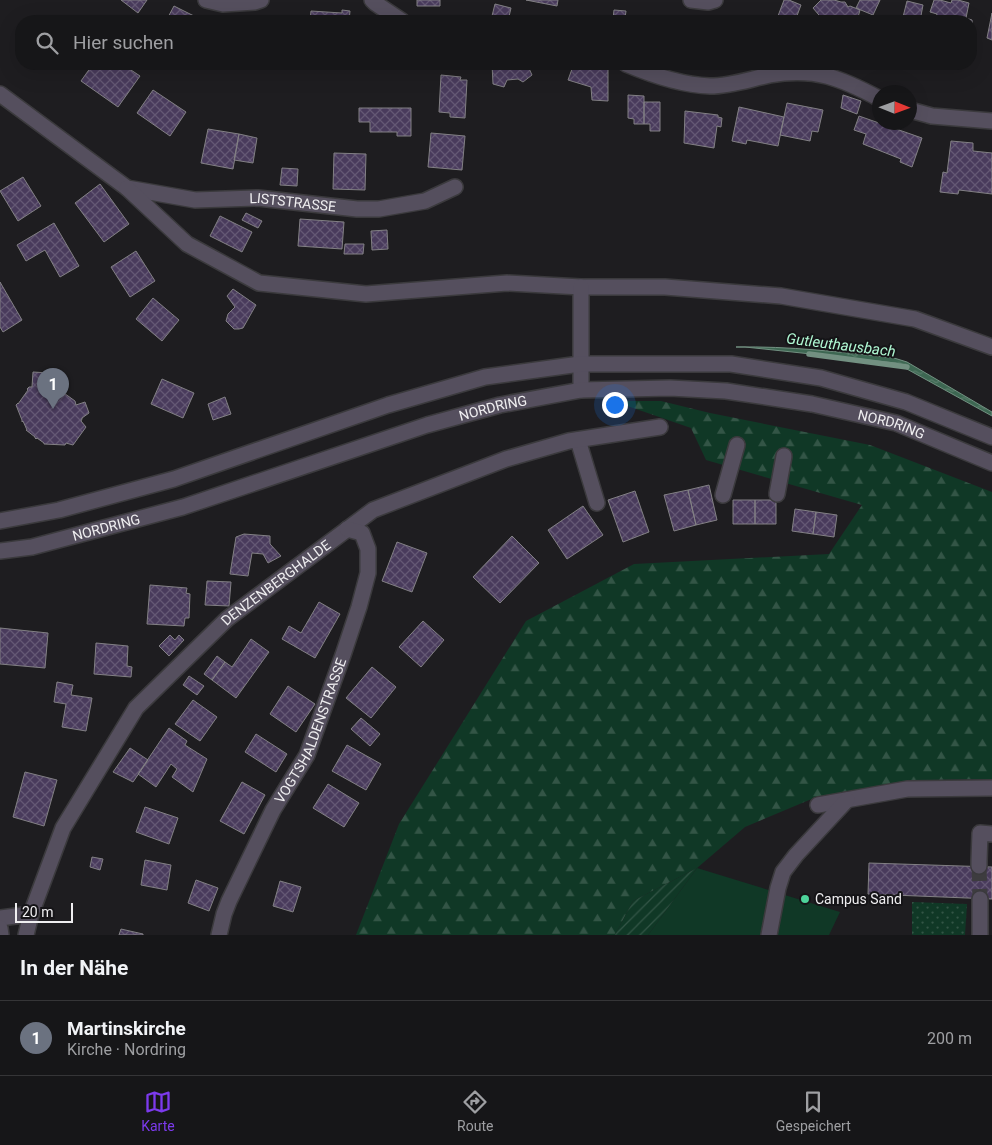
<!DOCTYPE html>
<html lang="de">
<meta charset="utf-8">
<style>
body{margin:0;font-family:Roboto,sans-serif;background:#232325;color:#f1f3f6}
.compass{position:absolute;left:872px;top:85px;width:45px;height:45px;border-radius:50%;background:#161618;box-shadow:0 5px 20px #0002;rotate:91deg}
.scale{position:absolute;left:15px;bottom:12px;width:58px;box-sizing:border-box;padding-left:5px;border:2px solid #efeef0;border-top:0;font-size:14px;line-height:18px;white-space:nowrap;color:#efeef0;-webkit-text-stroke:4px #151417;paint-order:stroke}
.you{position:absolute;left:614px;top:404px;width:18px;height:18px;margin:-12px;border:4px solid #fff;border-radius:50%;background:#1a73e8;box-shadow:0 0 0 8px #1a73e833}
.badge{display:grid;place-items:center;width:32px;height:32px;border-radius:50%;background:#7c3aed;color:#fff;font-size:16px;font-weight:700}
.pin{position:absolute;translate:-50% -41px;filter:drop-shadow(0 1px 2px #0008)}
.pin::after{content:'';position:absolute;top:26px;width:18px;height:15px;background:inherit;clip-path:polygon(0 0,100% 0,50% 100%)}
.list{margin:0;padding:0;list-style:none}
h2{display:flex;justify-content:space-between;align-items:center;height:65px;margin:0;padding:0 20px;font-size:21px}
h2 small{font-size:16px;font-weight:400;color:#9e9fa2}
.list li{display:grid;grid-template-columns:32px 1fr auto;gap:15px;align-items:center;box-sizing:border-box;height:75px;padding:0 20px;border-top:1px solid #353537}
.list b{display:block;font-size:19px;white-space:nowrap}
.list p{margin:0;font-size:16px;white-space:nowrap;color:#9e9fa2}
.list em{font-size:16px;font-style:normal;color:#9e9fa2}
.icon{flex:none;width:28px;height:28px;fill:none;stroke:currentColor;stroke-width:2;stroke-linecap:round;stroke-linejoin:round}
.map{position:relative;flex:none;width:992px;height:935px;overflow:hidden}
.search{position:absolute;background:#161618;box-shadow:0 5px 20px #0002;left:15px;right:15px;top:15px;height:55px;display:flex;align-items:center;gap:12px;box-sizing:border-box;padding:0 18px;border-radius:20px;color:#9e9fa2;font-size:19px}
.sheet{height:140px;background:#161618}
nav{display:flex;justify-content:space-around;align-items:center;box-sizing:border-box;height:70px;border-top:1px solid #353537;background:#161618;font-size:14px;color:#9e9fa2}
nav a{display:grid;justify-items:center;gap:2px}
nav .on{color:#7c3aed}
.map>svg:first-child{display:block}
</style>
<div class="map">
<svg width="992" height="935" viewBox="0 0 992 935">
<defs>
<pattern id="grass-dots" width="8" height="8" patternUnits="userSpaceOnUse" patternTransform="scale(1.25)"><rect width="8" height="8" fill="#103826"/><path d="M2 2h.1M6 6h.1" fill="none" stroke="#335546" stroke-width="1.8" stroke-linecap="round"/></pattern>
<pattern id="forest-firs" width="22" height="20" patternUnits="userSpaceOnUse" patternTransform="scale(1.25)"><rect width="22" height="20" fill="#103826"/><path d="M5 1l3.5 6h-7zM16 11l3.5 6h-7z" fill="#335546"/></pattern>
<pattern id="garden-furrows" width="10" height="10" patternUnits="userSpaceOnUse" patternTransform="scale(1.25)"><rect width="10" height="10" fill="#103826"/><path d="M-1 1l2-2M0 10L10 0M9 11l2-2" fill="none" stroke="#335546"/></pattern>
<pattern id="water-ripples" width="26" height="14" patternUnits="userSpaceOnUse" patternTransform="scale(1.25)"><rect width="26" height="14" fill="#3d6752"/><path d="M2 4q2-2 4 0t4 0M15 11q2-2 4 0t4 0" fill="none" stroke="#597d6b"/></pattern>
<pattern id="building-cross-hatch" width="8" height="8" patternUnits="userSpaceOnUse" patternTransform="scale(1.25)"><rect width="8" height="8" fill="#493b5c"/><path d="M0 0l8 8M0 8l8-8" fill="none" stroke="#645874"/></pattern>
</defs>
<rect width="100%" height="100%" fill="#1e1d20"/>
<path fill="url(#grass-dots)" d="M912,902L967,904L965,935H912Z"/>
<path fill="url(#forest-firs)" d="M613,401H661L710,413L870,445L992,492V779L930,780L814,798L745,827L697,868L633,901L615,935H356L399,824L526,621L634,564L829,554L862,505L706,460L691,428Z"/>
<path fill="#103826" d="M697,868L840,912L829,935H648Z"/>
<path fill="url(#garden-furrows)" d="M697,868L648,935H615L633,901Z"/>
<path fill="url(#water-ripples)" stroke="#729081" d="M736,347C789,346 841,352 894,358L907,362L992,412V416L896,363L745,347Z"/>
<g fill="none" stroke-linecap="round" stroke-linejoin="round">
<path stroke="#729081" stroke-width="5.5" d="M809,354L907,367"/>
</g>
<path fill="url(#building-cross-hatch)" stroke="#828084" d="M121,0H147L138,13Z
M417,0H440V6H417Z
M526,0H558L557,6Z
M784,0H789L801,5L795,21H790L778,16Z
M821,0H834L841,2H845L848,7L850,6L860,10L857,21H824L813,8Z
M860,0H880L873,15L856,8Z
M934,0H940L951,3L952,0H958L969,3L966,18L972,20L973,31L971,44V21H935L937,14L930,12Z
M907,1L923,5L920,21L903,17Z
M495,4L511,8L508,21L491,20Z
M174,6L204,21H166Z
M342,10L350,11L349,21H310L311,11L342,13Z
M614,10L626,11L625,18L629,21H594L597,18L613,19Z
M992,13V40L987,38Z
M93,64H122L140,76L118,107L81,81Z
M408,64H432V68L408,67Z
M492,64H527L532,75L523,82L518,79L507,80L504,87L493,84Z
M568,64H582L595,68H608V101L592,100L591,87L568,80L572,69H568Z
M441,75L461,77L460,80H467L465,118L450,117V113L439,112Z
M153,90L186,112L170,136L137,113Z
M628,95L644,96V124H634V119L628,118Z
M843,95L861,101L857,114L841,108Z
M644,102H660V131H650V124H644Z
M787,103L823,110L818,132L812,131L810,141L780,135Z
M739,107L784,117L778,146L747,140L746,144L732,141Z
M359,108H411V136H397V132H370V122H359Z
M685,111L718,115V117L722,118L721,127L717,126L714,148L684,143Z
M859,116L922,138L912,167L900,162L901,159L863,144L866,134L854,130Z
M208,129L239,134L233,169L201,163Z
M431,133L465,136L462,170L428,167Z
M239,134L257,138L253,163L234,160Z
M951,141L973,143V151L992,153V194L959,190L958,194L940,192L943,172L947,173Z
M334,153L366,154L365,190L333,189Z
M282,168L298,169L297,186L280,185Z
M23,177L41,206L18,221L0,191Z
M100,184L129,224L104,242L75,203Z
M246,213L262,221L258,228L242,220Z
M220,216L252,232L242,252L210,236Z
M300,219L344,222L342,249L298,246Z
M54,223L79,266L60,277L45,250L26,261L17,245Z
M387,230L388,249L372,250L371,231Z
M345,244H364L363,254H344Z
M136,251L155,281L130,297L111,267Z
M0,282L22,320L3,332L0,327Z
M233,289L256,305L243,328L239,329H234L226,321L228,314L235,307L227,296Z
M153,298L179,320L162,341L136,319Z
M33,372L49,373L48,388H57L75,401L76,405L85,402L89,413L82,418V419L81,421L86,427L73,445L66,443L65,445L44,444V443L37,438L36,439L35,438V437L26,430H27L23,421L22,422V420L16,405L18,403V404L28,390L27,389L29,387H32Z
M162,379L194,393L183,418L151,404Z
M225,397L231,414L213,420L208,404Z
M709,485L717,520L696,525L688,490Z
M688,490L696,525L674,531L664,495Z
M635,491L649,532L623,542L608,500Z
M733,500H755V524H733Z
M755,500H776V524H755Z
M583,506L603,535L567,559L548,530Z
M795,509L816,512L813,534L792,531Z
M816,512L837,515L834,537L813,534Z
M244,534L270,536V544L281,556L268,563L263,554L252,553L248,576L230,574L236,537Z
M512,536L539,563L500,603L473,577Z
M397,542L427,553L412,592L382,581Z
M207,581L231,582L229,606L205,605Z
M150,585L187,588L186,593L190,594L189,618H185L184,626L147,624Z
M319,602L340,614L315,658L282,639L289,626L301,633Z
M423,621L444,640L421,667L399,647Z
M0,628L48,633L45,668L0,664Z
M170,635L175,640L179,635L184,640L169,656L159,646Z
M251,639L269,652L236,698L212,680L225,662L232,667Z
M96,643L128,646L127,666L132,667L131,677L94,674Z
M217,656L225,662L212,680L204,674Z
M372,667L396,687L371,718L346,698Z
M189,676L204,686L197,695L183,685Z
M57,682L73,685L71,695L92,698L86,731L62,727L66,704L54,702Z
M288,686L315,704L296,732L270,714Z
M193,700L217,717L200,741L175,724Z
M361,718L380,734L370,746L351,729Z
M169,728L187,741L185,745L207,759L193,792L172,777L177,769L171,764L156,787L138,774Z
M256,734L287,754L276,772L245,752Z
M347,745L381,764L366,790L332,771Z
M130,748L148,760L133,782L113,772Z
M25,772L57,780L44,826L13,817Z
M242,782L265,795L244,834L220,821Z
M328,784L359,803L344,827L313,808Z
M145,807L178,818L169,844L136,832Z
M92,857L103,859L100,870L90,867Z
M145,860L171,865L167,890L141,885Z
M869,863L992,867V899L868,894Z
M196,880L218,888L209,911L188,903Z
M280,881L301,887L293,912L273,906Z
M121,929L143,934V935H119Z"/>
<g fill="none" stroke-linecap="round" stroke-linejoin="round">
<path stroke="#3d3c3f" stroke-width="15" stroke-dasharray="15 8" stroke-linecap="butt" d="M979,866L980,899"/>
<g stroke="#3b3a3d" stroke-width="18">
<g id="minor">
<path d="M206,0L223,4L255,2L261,0"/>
<path d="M372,0L375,3L402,21"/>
<path d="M691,0L708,2L715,0"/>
<path d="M626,64C652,75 681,85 710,86C731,86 750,79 770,75C815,67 841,78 880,99"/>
<path id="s1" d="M0,94L127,188L195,200L258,198L357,209H379L425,201L455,187"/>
<path d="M910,110L932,116L992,121"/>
<path d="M127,188L187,244L259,283L366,294L507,283L581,287H665L781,296L915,319L992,347"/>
<path d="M581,287V390"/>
<path d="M578,440L597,503"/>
<path d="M777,494L784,456"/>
<path d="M723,495L737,445"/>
<path d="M0,521L59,510L174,479L388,405L485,377L580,364H731L821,378L906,402L992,437"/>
<path id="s2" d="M0,551L32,547L183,507L427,425L500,405L581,390L670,388L726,391L812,404L896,423L992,463"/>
<path d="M818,805L907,789L992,788"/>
<path d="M979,866V861L980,833L992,834"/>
<path d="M0,918L31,914"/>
<path d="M0,928L1,935"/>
<path id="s3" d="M26,935L31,914L63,828L136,708L227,619L373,510L506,459L569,441L660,427"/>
<path id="s4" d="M219,935L224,914L229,901L273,810L307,755L343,655L359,607L368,573V549L362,533L347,529"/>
<path d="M769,935L778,888L783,872L796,855L847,800"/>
<path d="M980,935V899"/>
</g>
</g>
<use href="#minor" stroke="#554f5e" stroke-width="15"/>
</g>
<circle fill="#4dd39a" stroke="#151417" stroke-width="2" cx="805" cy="899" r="5"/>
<g text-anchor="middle" stroke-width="4" stroke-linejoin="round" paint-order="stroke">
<g font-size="14" fill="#efeef0" stroke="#151417">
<text dy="5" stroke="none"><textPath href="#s1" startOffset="325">LISTSTRASSE</textPath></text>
<text dy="5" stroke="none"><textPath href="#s2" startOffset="514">NORDRING</textPath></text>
<text dy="5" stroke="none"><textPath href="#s2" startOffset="918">NORDRING</textPath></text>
<text dy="5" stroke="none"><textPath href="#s2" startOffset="109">NORDRING</textPath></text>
<text dy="5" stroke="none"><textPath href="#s3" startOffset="442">DENZENBERGHALDE</textPath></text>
<text dy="5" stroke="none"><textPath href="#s4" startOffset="225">VOGTSHALDENSTRASSE</textPath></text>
</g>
<g font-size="14" fill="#efeef0" stroke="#151417" text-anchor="start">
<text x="815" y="904">Campus Sand</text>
</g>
<g font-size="15" font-style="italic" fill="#aff7d2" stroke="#151417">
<text transform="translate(841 345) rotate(7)" y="5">Gutleuthausbach</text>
</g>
</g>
</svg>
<svg class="compass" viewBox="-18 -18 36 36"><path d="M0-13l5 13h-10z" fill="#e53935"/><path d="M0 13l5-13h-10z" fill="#9e9fa2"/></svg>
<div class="scale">20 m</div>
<div class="you"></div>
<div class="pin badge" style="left:53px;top:409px;background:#6b7280">1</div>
<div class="search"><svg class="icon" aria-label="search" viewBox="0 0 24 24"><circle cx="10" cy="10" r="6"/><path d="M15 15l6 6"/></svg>Hier suchen</div>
</div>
<section class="sheet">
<h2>In der Nähe<small></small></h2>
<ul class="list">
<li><span class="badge" style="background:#6b7280">1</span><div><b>Martinskirche</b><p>Kirche · Nordring</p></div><em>200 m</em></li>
</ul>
</section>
<nav>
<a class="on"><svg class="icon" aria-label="map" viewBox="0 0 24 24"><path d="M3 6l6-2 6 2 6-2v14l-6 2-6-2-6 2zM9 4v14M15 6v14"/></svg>Karte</a>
<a><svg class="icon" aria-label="directions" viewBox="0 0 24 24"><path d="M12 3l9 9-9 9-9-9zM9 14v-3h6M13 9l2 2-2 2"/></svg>Route</a>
<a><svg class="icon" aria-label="saved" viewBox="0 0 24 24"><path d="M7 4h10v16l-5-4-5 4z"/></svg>Gespeichert</a>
</nav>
